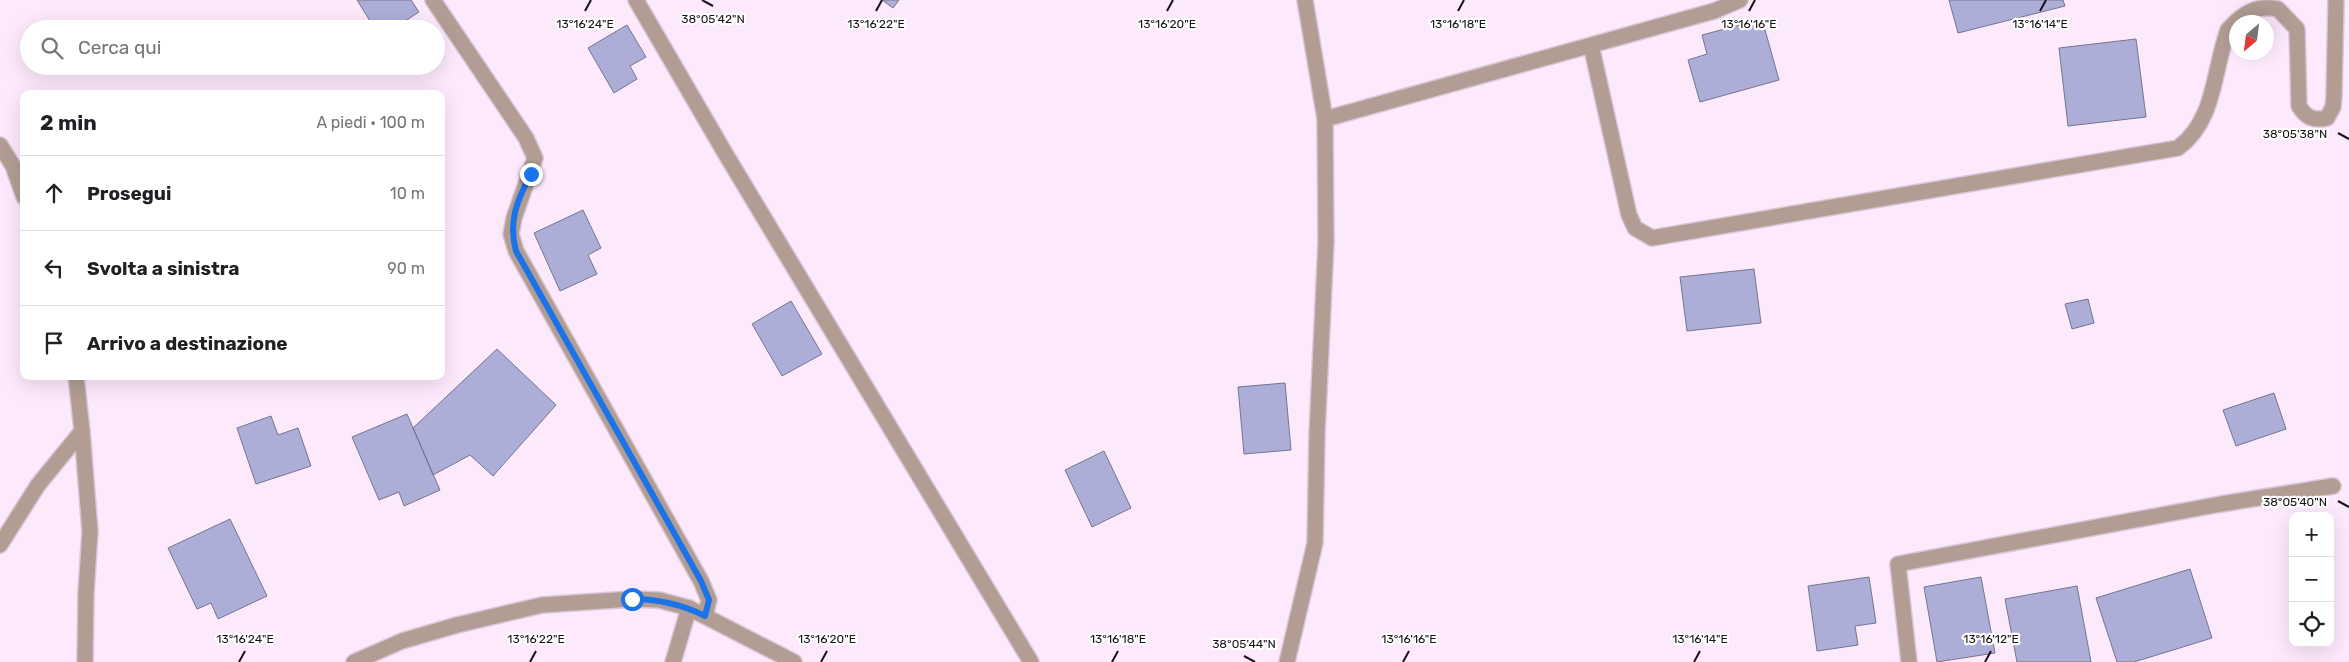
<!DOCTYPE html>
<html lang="it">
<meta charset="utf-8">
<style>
body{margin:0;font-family:Rubik,sans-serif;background:#f6f6f6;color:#202124}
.controls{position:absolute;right:15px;bottom:15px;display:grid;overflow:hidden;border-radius:10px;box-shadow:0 5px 20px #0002}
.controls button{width:45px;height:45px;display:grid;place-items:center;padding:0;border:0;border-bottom:1px solid #e0e0e0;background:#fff;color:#202124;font:25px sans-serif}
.compass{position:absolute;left:2229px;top:15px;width:45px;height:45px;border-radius:50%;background:#fff;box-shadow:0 5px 20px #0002;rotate:208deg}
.stop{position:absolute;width:15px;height:15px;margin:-11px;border:4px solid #1a73e8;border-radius:50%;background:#fff}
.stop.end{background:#1a73e8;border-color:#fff;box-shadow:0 1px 5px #0008}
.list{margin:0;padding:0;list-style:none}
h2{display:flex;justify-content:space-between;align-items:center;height:65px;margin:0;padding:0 20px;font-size:21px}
h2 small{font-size:16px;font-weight:400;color:#757577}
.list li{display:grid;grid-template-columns:32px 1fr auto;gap:15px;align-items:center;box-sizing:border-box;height:75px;padding:0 20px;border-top:1px solid #e0e0e0}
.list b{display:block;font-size:19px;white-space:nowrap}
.list em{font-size:16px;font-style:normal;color:#757577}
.icon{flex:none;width:28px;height:28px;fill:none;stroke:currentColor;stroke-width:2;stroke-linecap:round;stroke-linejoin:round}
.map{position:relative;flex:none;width:2349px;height:662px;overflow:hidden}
.search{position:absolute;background:#fff;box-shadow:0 5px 20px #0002;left:20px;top:20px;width:425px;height:55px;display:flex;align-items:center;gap:12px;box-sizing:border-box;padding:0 18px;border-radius:28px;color:#757577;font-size:19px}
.panel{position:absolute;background:#fff;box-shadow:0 5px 20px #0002;left:20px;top:90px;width:425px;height:290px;border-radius:10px}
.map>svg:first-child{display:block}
</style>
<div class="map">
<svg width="2349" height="662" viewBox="0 0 2349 662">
<rect width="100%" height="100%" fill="#fce9fc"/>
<path fill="#adaed8" stroke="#74758f" d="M357,0H411L419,12L393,29H375Z
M882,0H899L893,8Z
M1949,0H2063L2065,6L1958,33Z
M1762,19L1779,80L1700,102L1688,60L1707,54L1702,35Z
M627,25L646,57L630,66L637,79L614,93L588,48Z
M2136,39L2146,117L2068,126L2059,48Z
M583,210L601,248L588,255L597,274L560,291L534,233Z
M1754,269L1761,323L1687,331L1680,277Z
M2088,299L2094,323L2072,329L2065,304Z
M791,301L822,354L782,376L752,324Z
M497,349L556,405L493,476L470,455L433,475L413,428Z
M1285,383L1291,450L1244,454L1238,387Z
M2274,393L2286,429L2236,446L2223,410Z
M407,414L440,490L404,506L399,492L379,500L352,437Z
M271,416L278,435L298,428L311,466L256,484L237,428Z
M1104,451L1131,508L1092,527L1065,470Z
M230,519L267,596L218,619L211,603L197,609L168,548Z
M2190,569L2212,638L2134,662H2117L2096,598Z
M1869,577L1876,623L1855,626L1858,645L1817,651L1808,586Z
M1981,577L1995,653L1937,662L1924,587Z
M2077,586L2091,662H2017L2005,599Z"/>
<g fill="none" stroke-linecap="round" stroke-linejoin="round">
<g stroke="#d8c6d8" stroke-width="18">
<path id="lane" d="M433,0L526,138L535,158L514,218L511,234L516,251L701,581L709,600L705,616
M636,0L725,153L1031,662
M1591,45L1629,215L1635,228L1652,238L2178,148C2216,120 2213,70 2228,30C2242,14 2257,4 2278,9L2297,29L2299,106C2306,118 2314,121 2327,118L2333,107L2334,96L2336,0
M1325,119L1714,11L1740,0
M0,545L38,485L82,431
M673,662L689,608
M1909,662L1898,564L2221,504L2333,486"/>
</g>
<g stroke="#d8c6d8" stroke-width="18">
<path id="street" d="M0,145L13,166L24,197
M76,376L82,431L90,531L86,593L85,662
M354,662L402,641L457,625L542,605L632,599L659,600L689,608L794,662
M1287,662L1315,543L1317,434L1326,242L1325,119L1305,0"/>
</g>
<use href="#lane" stroke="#b19d93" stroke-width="15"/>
<use href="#street" stroke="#b19d93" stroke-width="15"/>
</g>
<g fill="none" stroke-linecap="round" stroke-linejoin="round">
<path stroke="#1a73e8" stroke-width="6" d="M531,174C517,200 508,222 516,251L701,581L709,600L705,616C681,604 659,599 632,599"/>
</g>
<path fill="none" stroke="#191119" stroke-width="2" d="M702,0L713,6M585,11L591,0M876,11L882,0M1167,11L1173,0M1458,11L1464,0M1749,11L1755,0M2040,11L2046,0M2338,133L2349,139M2338,501L2349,507M1244,656L1255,662M239,662L245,651M530,662L536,651M821,662L827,651M1112,662L1118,651M1403,662L1409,651M1694,662L1700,651M1985,662L1991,651"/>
<g font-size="12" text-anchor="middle" fill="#191119" stroke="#fff" stroke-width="4.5" stroke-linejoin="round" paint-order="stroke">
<text x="713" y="23">38°05'42"N</text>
<text x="585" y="28">13°16'24"E</text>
<text x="876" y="28">13°16'22"E</text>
<text x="1167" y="28">13°16'20"E</text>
<text x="1458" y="28">13°16'18"E</text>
<text x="1749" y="28">13°16'16"E</text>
<text x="2040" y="28">13°16'14"E</text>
<text x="2295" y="138">38°05'38"N</text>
<text x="2295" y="506">38°05'40"N</text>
<text x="245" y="643">13°16'24"E</text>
<text x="536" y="643">13°16'22"E</text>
<text x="827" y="643">13°16'20"E</text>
<text x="1118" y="643">13°16'18"E</text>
<text x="1409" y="643">13°16'16"E</text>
<text x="1700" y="643">13°16'14"E</text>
<text x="1991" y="643">13°16'12"E</text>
<text x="1244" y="648">38°05'44"N</text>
</g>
</svg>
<div class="controls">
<button>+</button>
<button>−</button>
<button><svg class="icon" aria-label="locate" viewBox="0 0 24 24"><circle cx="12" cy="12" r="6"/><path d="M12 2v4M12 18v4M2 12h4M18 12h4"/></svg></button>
</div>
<svg class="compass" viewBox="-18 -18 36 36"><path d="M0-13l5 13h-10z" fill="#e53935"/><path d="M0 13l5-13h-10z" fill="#757577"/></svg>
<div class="stop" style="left:632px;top:599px"></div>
<div class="stop end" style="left:531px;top:174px"></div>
<div class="search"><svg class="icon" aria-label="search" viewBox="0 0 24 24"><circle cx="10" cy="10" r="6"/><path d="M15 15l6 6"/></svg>Cerca qui</div>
<section class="panel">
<h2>2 min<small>A piedi · 100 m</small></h2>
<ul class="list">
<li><svg class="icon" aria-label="ahead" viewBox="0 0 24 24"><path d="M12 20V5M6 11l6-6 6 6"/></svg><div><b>Prosegui</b></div><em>10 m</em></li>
<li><svg class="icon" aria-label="left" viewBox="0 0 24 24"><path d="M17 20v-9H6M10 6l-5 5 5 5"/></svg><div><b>Svolta a sinistra</b></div><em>90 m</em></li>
<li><svg class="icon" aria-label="arrive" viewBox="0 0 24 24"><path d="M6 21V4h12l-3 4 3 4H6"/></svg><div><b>Arrivo a destinazione</b></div></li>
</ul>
</section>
</div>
